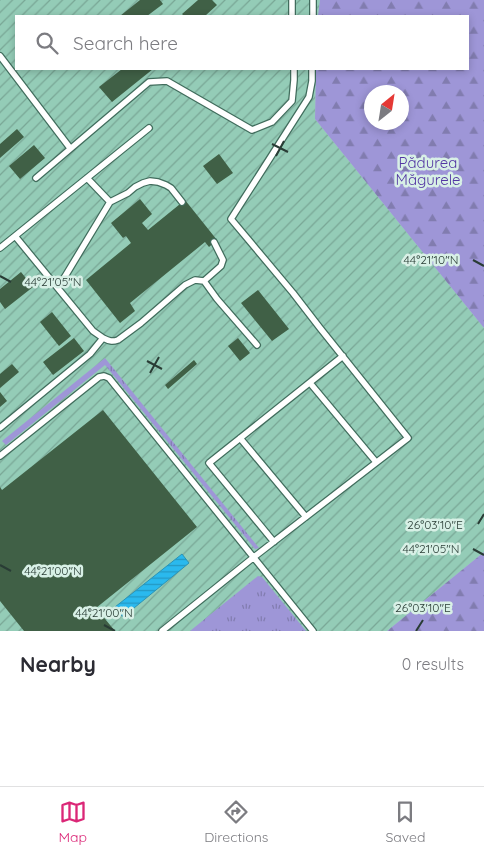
<!DOCTYPE html>
<meta charset="utf-8">
<style>
body{margin:0;font-family:Quicksand,sans-serif;background:#f2f2f3;color:#2b2b33}
.compass{position:absolute;left:364px;top:85px;width:45px;height:45px;border-radius:50%;background:#fff;box-shadow:0 2px 8px #0003;rotate:30deg}
.list{margin:0;padding:0;list-style:none}
h2{display:flex;justify-content:space-between;align-items:center;height:65px;margin:0;padding:0 20px;font-size:21px}
h2 small{font-size:16px;font-weight:400;color:#7c7c81}
.icon{flex:none;width:28px;height:28px;fill:none;stroke:currentColor;stroke-width:2;stroke-linecap:round;stroke-linejoin:round}
.map{position:relative;flex:none;width:484px;height:631px;overflow:hidden}
.search{position:absolute;background:#fff;box-shadow:0 2px 8px #0003;left:15px;right:15px;top:15px;height:55px;display:flex;align-items:center;gap:12px;box-sizing:border-box;padding:0 18px;border-radius:0px;color:#7c7c81;font-size:19px}
.sheet{height:155px;background:#fff}
nav{display:flex;justify-content:space-around;align-items:center;box-sizing:border-box;height:70px;border-top:1px solid #e1e1e2;background:#fff;font-size:14px;color:#7c7c81}
nav a{display:grid;justify-items:center;gap:2px}
nav .on{color:#db2777}
.map>svg:first-child{display:block}
</style>
<div class="map">
<svg width="484" height="631" viewBox="0 0 484 631">
<defs>
<pattern id="industrial-furrows" width="10" height="10" patternUnits="userSpaceOnUse" patternTransform="scale(1.25)"><rect width="10" height="10" fill="#94ccb7"/><path d="M-1 1l2-2M0 10L10 0M9 11l2-2" fill="none" stroke="#79a796"/></pattern>
<pattern id="grass-tufts" width="24" height="20" patternUnits="userSpaceOnUse" patternTransform="scale(1.25)"><rect width="24" height="20" fill="#9e96d7"/><path d="M3 7l-1-3M5 7V3M7 7l1-3M15 17l-1-3M17 17v-4M19 17l1-3" fill="none" stroke="#817caf"/></pattern>
<pattern id="forest-firs" width="22" height="20" patternUnits="userSpaceOnUse" patternTransform="scale(1.25)"><rect width="22" height="20" fill="#9e96d7"/><path d="M5 1l3.5 6h-7zM16 11l3.5 6h-7z" fill="#817caf"/></pattern>
<pattern id="water-rules" width="6" height="5" patternUnits="userSpaceOnUse" patternTransform="scale(1.25)"><rect width="6" height="5" fill="#2ab9ee"/><path d="M0 2.5h6" fill="none" stroke="#2498c2"/></pattern>
</defs>
<rect width="100%" height="100%" fill="#a6d5c3"/>
<path fill="url(#industrial-furrows)" d="M0,0H320L318,16H16V69H316L315,119L484,328V552L387,631H0Z"/>
<path fill="url(#grass-tufts)" d="M105,358L259,548L255,549L105,365L6,445L2,441Z
M258,576L262,577L306,631H190Z"/>
<path fill="url(#forest-firs)" fill-rule="evenodd" d="M320,0H484V328L315,119L316,69H468V16H318ZM372,92H402V122H372Z
M484,552V631H387Z"/>
<path fill="url(#water-rules)" stroke="#2a94b6" d="M182,554L189,563L123,617L115,607Z"/>
<path fill="#406046" d="M140,0H160L163,4L147,16H120Z
M198,0H212L217,5L205,16H184L182,14Z
M122,69H153L112,102L99,87Z
M17,129L24,137L0,158V144Z
M34,145L45,158L20,179L9,166Z
M219,154L233,173L217,184L203,166Z
M140,199L152,214L142,223L148,230L185,200L217,240L209,247L205,242L130,303L135,311L120,323L86,280L131,243L126,236L123,238L111,223Z
M21,272L33,287L5,309L0,302V289Z
M258,290L289,329L272,341L241,303Z
M52,312L71,336L59,346L40,322Z
M74,338L84,351L53,375L43,362Z
M238,338L250,353L240,361L228,346Z
M194,360L197,364L168,389L165,385Z
M12,364L19,372L0,388V374Z
M0,392L7,401L0,407Z
M103,410L197,527L96,608L115,631H24L0,601V487L2,490Z"/>
<g fill="none" stroke-linecap="round" stroke-linejoin="round">
<g stroke="#416d5d" stroke-width="8">
<path id="service" d="M292,0V16
M313,16V0
M0,56L70,148
M36,178L149,82L167,81L252,130L272,122L292,101L294,80V69
M87,178L110,202
M15,236L149,128
M0,248L15,236L93,331L103,338L90,354L0,428
M204,281L217,299L257,345
M58,288L110,202L128,193L135,187L143,183L150,181L158,182L166,185L171,188L182,202
M103,338C109,341 112,342 118,340L141,323L185,285L195,280L204,281L221,266L223,260L214,242
M310,383L376,462
M240,438L306,517
M0,456L99,377L104,376L109,378L313,631
M274,542L209,463L343,356
M162,631L254,557L408,438L320,328L293,293L231,219L309,97L312,81V69"/>
</g>
<use href="#service" stroke="#fff" stroke-width="5.5"/>
</g>
<path fill="none" stroke="#293c35" stroke-width="2" d="M272,144L288,152M276,156L284,141M473,260L484,266M0,276L11,282M147,361L162,369M150,373L159,357M478,524L484,514M473,549L484,555M0,565L11,571M104,625L115,631M416,631L423,620"/>
<g text-anchor="middle" stroke-width="5" stroke-linejoin="round" paint-order="stroke">
<g font-size="15" fill="#5336a3" stroke="#d8f0e6">
<text x="428" y="168">Pădurea<tspan x="428" dy="17">Măgurele</tspan></text>
</g>
</g>
<g font-size="12" text-anchor="middle" fill="#293c35" stroke="#d8f0e6" stroke-width="5" stroke-linejoin="round" paint-order="stroke">
<text x="431" y="264">44°21'10"N</text>
<text x="53" y="286">44°21'05"N</text>
<text x="435" y="529">26°03'10"E</text>
<text x="431" y="553">44°21'05"N</text>
<text x="53" y="575">44°21'00"N</text>
<text x="423" y="612">26°03'10"E</text>
<text x="104" y="617">44°21'00"N</text>
</g>
</svg>
<svg class="compass" viewBox="-18 -18 36 36"><path d="M0-13l5 13h-10z" fill="#e53935"/><path d="M0 13l5-13h-10z" fill="#7c7c81"/></svg>
<div class="search"><svg class="icon" aria-label="search" viewBox="0 0 24 24"><circle cx="10" cy="10" r="6"/><path d="M15 15l6 6"/></svg>Search here</div>
</div>
<section class="sheet">
<h2>Nearby<small>0 results</small></h2>
<ul class="list">
</ul>
</section>
<nav>
<a class="on"><svg class="icon" aria-label="map" viewBox="0 0 24 24"><path d="M3 6l6-2 6 2 6-2v14l-6 2-6-2-6 2zM9 4v14M15 6v14"/></svg>Map</a>
<a><svg class="icon" aria-label="directions" viewBox="0 0 24 24"><path d="M12 3l9 9-9 9-9-9zM9 14v-3h6M13 9l2 2-2 2"/></svg>Directions</a>
<a><svg class="icon" aria-label="saved" viewBox="0 0 24 24"><path d="M7 4h10v16l-5-4-5 4z"/></svg>Saved</a>
</nav>
